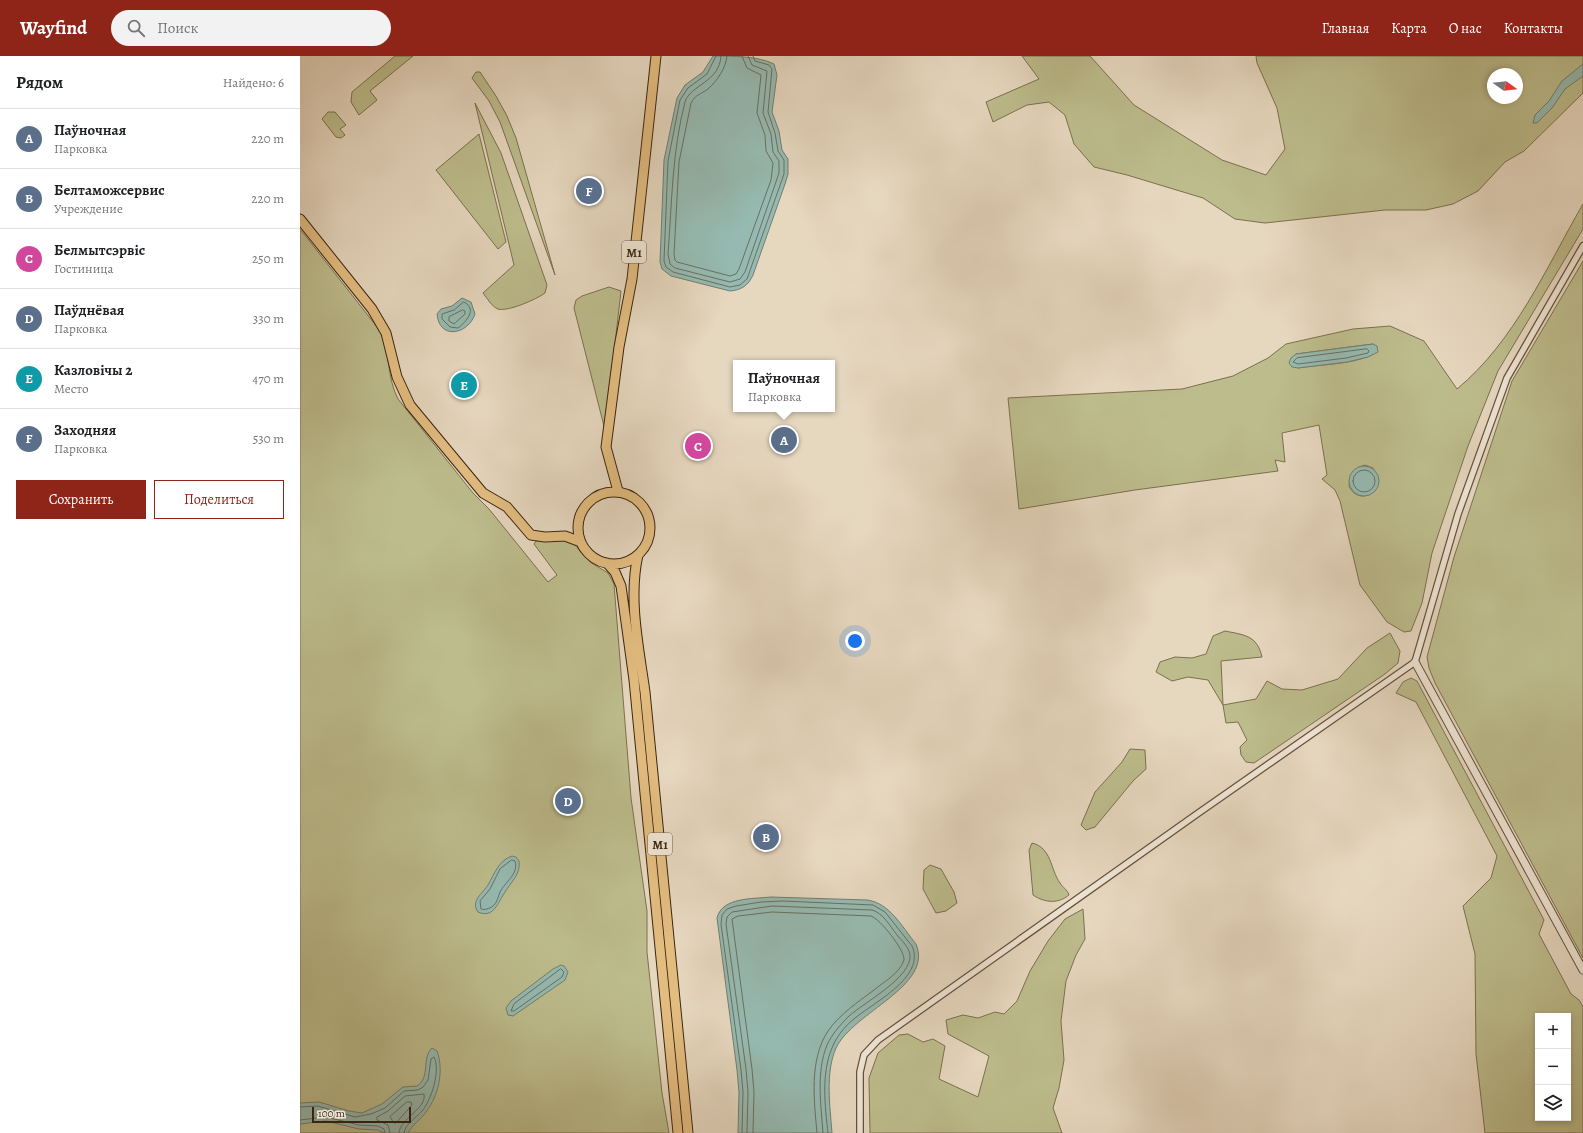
<!DOCTYPE html>
<html lang="ru">
<meta charset="utf-8">
<style>
body{margin:0;font-family:Alegreya,serif;background:#f2f2f2;color:#202124}
.controls{position:absolute;right:12px;bottom:12px;display:grid;overflow:hidden;border-radius:0px;box-shadow:0 2px 6px #0003}
.controls button{width:36px;height:36px;display:grid;place-items:center;padding:0;border:0;border-bottom:1px solid #e0e0e0;background:#fff;color:#202124;font:20px sans-serif}
.compass{position:absolute;left:1187px;top:12px;width:36px;height:36px;border-radius:50%;background:#fff;box-shadow:0 2px 6px #0003;rotate:105deg}
.scale{position:absolute;left:12px;bottom:10px;width:99px;box-sizing:border-box;padding-left:4px;border:2px solid #3a2512;border-top:0;font-size:11px;line-height:14px;white-space:nowrap;color:#3a2512;-webkit-text-stroke:3px #efe5d5;paint-order:stroke}
.you{position:absolute;left:555px;top:585px;width:14px;height:14px;margin:-10px;border:3px solid #fff;border-radius:50%;background:#1a73e8;box-shadow:0 0 0 6px #1a73e833}
.badge{display:grid;place-items:center;width:26px;height:26px;border-radius:50%;background:#8f2418;color:#fff;font-size:13px;font-weight:700}
.pin{position:absolute;translate:-50% -50%;border:2px solid #fff;box-shadow:0 1px 4px #0006}
.popup{position:absolute;left:433px;top:304px;width:102px;height:52px;box-sizing:border-box;display:grid;place-content:center;border-radius:0px;background:#fff;filter:drop-shadow(0 1px 3px #0005);font-size:13px;white-space:nowrap;color:#757577}
.popup b{font-size:15px;color:#202124}
.popup::after{content:'';position:absolute;left:50%;top:100%;margin-left:-8px;border:8px solid transparent;border-top-color:#fff}
.list{margin:0;padding:0;list-style:none}
h2{display:flex;justify-content:space-between;align-items:center;height:52px;margin:0;padding:0 16px;font-size:17px}
h2 small{font-size:13px;font-weight:400;color:#757577}
.list li{display:grid;grid-template-columns:26px 1fr auto;gap:12px;align-items:center;box-sizing:border-box;height:60px;padding:0 16px;border-top:1px solid #e0e0e0}
.list b{display:block;font-size:15px;white-space:nowrap}
.list p{margin:0;font-size:13px;white-space:nowrap;color:#757577}
.list em{font-size:13px;font-style:normal;color:#757577}
.actions{display:flex;gap:8px;padding:12px 16px}
.actions a{flex:1;padding:9px 0;border:1px solid #8f2418;border-radius:0px;text-align:center;font-size:14px;color:#8f2418}
.actions .main{background:#8f2418;color:#fff}
.icon{flex:none;width:22px;height:22px;fill:none;stroke:currentColor;stroke-width:2;stroke-linecap:round;stroke-linejoin:round}
.map{position:relative;flex:none;width:1283px;height:1077px;overflow:hidden}
header{display:flex;align-items:center;gap:24px;box-sizing:border-box;height:56px;padding:0 20px;background:#8f2418;color:#fff}
header strong{font-size:19px}
nav{display:flex;gap:22px;margin-inline-start:auto;font-size:14px}
.search{width:280px;height:36px;background:#f2f2f2;display:flex;align-items:center;gap:10px;box-sizing:border-box;padding:0 14px;border-radius:22px;color:#757577;font-size:15px}
main{display:flex}
aside{flex:1;background:#fff}
.map>svg:first-child{display:block}
</style>
<header>
<strong>Wayfind</strong>
<div class="search"><svg class="icon" aria-label="search" viewBox="0 0 24 24"><circle cx="10" cy="10" r="6"/><path d="M15 15l6 6"/></svg>Поиск</div>
<nav><a>Главная</a><a>Карта</a><a>О нас</a><a>Контакты</a></nav>
</header>
<main>
<aside>
<h2>Рядом<small>Найдено: 6</small></h2>
<ul class="list">
<li><span class="badge" style="background:#5c6f8a">A</span><div><b>Паўночная</b><p>Парковка</p></div><em>220 m</em></li>
<li><span class="badge" style="background:#5c6f8a">B</span><div><b>Белтаможсервис</b><p>Учреждение</p></div><em>220 m</em></li>
<li><span class="badge" style="background:#d1479c">C</span><div><b>Белмытсэрвіс</b><p>Гостиница</p></div><em>250 m</em></li>
<li><span class="badge" style="background:#5c6f8a">D</span><div><b>Паўднёвая</b><p>Парковка</p></div><em>330 m</em></li>
<li><span class="badge" style="background:#0f9aa8">E</span><div><b>Казловічы 2</b><p>Место</p></div><em>470 m</em></li>
<li><span class="badge" style="background:#5c6f8a">F</span><div><b>Заходняя</b><p>Парковка</p></div><em>530 m</em></li>
</ul>
<div class="actions"><a class="main">Сохранить</a><a>Поделиться</a></div>
</aside>
<div class="map">
<svg width="1283" height="1077" viewBox="0 0 1283 1077">
<rect width="100%" height="100%" fill="#e6d7bf"/>
<filter id="stains"><feTurbulence type="fractalNoise" baseFrequency=".005" numOctaves="4"/><feColorMatrix values="0 0 0 0 .2 0 0 0 0 .09 0 0 0 0 .02 0 0 0 .5 -.17"/></filter>
<radialGradient id="worn" r=".72"><stop offset=".6" stop-color="#630" stop-opacity="0"/><stop offset="1" stop-color="#630" stop-opacity=".3"/></radialGradient>
<path fill="#bdbc8c" stroke="#7c704f" fill-rule="evenodd" d="M95,0H113L70,35L77,44L59,59L51,46L52,36Z
M722,0H790L834,49L922,104L966,119L985,93L977,52L957,7L956,0H1283V37L1224,95L1205,106L1178,135L1153,148L1126,154H1085L965,167L935,163L903,142L827,119L794,111L774,88L765,59L749,46L727,49L693,66L686,46L739,23ZM1193,18H1217V42H1193Z
M176,16H180L196,40L207,60L216,82L255,219L200,66L189,45L172,22Z
M175,47L201,97L247,229L245,237C237,243 208,256 198,253C192,251 187,242 183,237L214,209Z
M28,56H35L46,69L40,73L45,79L41,82L36,81L22,63Z
M179,78L206,186L198,193L136,114Z
M1283,148V173L1198,315L1168,390L1132,497L1122,547L1111,575L1104,576L1087,566L1060,529L1040,445L1035,434L1022,423L1027,419L1019,369L982,377L985,406L975,404L978,415L835,434L719,453L708,342L882,333L933,320L968,302L986,288L1053,273L1090,270L1124,285L1157,333C1215,285 1246,212 1283,148ZM1073,288L1072,299C1049,309 1022,308 998,312L996,298ZM1065,409L1073,412L1078,424C1076,442 1056,446 1049,430C1050,418 1054,412 1065,409Z
M0,173L81,276C90,297 87,322 98,343L173,437L189,453L248,526L257,519L234,488L236,485L260,482L274,488L290,506L308,517L314,528L331,742L347,855V896L362,1037L369,1077H0Z
M1283,205V902L1135,627L1129,612L1127,601L1154,501L1212,325Z
M309,231L321,235L305,374L274,252L276,244L282,240Z
M925,575C944,579 957,579 962,601L921,605L923,649L956,643L967,625L982,633L1002,634L1038,623L1067,592L1090,577L1100,595L1098,607L1085,618L954,707L946,706L941,699L940,691L947,684L938,666L926,667L923,649L908,624L888,621L872,625L856,616L860,606L875,601L892,602L906,598L913,580Z
M1111,622L1117,625L1244,864L1239,878L1271,938L1279,944L1283,951V1077H1185L1176,998L1175,898L1163,850L1191,822L1197,800L1116,646L1096,637L1103,626ZM1238,960H1268V1062H1238Z
M830,693L845,694L846,713L833,725L795,771L786,774L781,769L795,736L822,706Z
M732,787C752,792 750,813 760,827C763,832 767,833 769,839C758,848 745,847 733,839L729,794Z
M630,809L641,813L654,836L657,847L646,855L636,857L623,833L624,814Z
M783,853L785,883L776,899L766,925L761,965L764,1004L759,1032L753,1052L762,1077H570L569,1022L578,997L599,979L608,978L623,986L633,983L645,990L639,1023L678,1041L689,1000L648,978L646,964L663,959L678,962L695,956L704,958L717,945L730,915L748,885L765,863Z"/>
<path fill="#96bab1" stroke="#717e71" d="M413,0C432,0 458,0 474,8L477,19L472,56L479,75L482,94L488,103V118L485,128L453,219C448,230 441,234 430,235L371,220L362,213L360,206L364,104L377,42L385,29L403,16Z
M1283,8V20L1265,33L1252,52L1237,67H1233L1235,59L1249,45L1262,25Z
M162,242L171,246L175,258C168,279 139,284 137,258L141,253L152,250Z
M1073,288L1077,290L1078,296L1068,301L1047,306L998,312L992,311L989,307L991,302L996,298Z
M1049 425a15 15 0 1 1 30 0a15 15 0 1 1-30 0Z
M212,800L216,801L219,805C221,818 211,826 205,836C198,846 194,863 178,856C170,845 183,837 188,829C195,817 198,805 212,800Z
M471,841L567,844C590,847 602,871 616,888C634,930 553,956 536,992C525,1017 530,1050 532,1077H438L439,1036L437,1014L417,862C422,841 453,843 471,841Z
M261,909L264,910L268,916L265,924L213,960L208,959L206,952L211,945L253,913Z
M132,992L137,995C144,1014 139,1039 126,1056C121,1063 112,1069 108,1077H85L77,1074L59,1073L26,1065L0,1068V1047L19,1046L49,1055L62,1057L82,1048L103,1031L117,1030C131,1021 121,1002 132,992Z"/>
<g fill="none" stroke-linecap="round" stroke-linejoin="round">
<path stroke="#687062" stroke-width="1" d="M416,0L407,18L388,32L380,44L368,105L364,205L366,211L373,216L430,231L440,229L447,223L484,118V104L478,95L475,77L468,56L472,13L469,9L455,5L453,0
M421,0C420,26 390,29 385,46C372,96 372,146 368,198L370,208L375,212L430,226L440,223L445,216L479,117V105L473,96L471,78L463,57L467,15L452,9L448,0
M427,0C426,12 417,25 408,33C401,38 395,39 391,47L379,106L374,198L375,204L377,206L430,220L436,218L439,213L471,124L473,107L466,95L465,79L457,57L461,19L447,12L442,0
M164,246C178,253 166,266 158,272L150,271L142,263V258L154,254Z
M163,254L165,255V258L154,268L149,265V261Z
M1067,293L1069,295L1068,297L1046,302L998,308L993,306L997,302Z
M1053 425a11 11 0 1 1 22 0a11 11 0 1 1-22 0Z
M212,804L215,805C219,818 205,826 200,836C198,841 197,847 193,850C189,853 185,854 181,853L180,845L190,833L200,813Z
M261,913L264,916L262,921L214,955H211L214,948Z
M107,1046H111L112,1049L96,1067H94L90,1061Z
M0,1051L18,1050L55,1061L71,1058L85,1052L104,1035L118,1034L123,1031L128,1024L131,1003L134,1001C141,1014 131,1045 122,1055C116,1062 105,1068 104,1077
M0,1064L26,1061L59,1069L78,1070L84,1073L85,1077
M90,1077L88,1069L77,1064V1061L88,1055L105,1040L124,1038C127,1053 100,1062 99,1077
M442,1077L443,1036L441,1014L421,868L422,859L427,853L436,850L461,846L483,845L573,849L585,856L612,890C626,921 574,946 554,963C545,970 536,981 532,992C521,1018 525,1050 528,1077
M447,1077L448,1036L446,1013L426,868L427,861L432,856L472,850L572,854C583,857 590,870 597,879C602,885 609,891 610,899C612,921 565,946 549,960C541,968 532,978 527,989C516,1016 521,1049 523,1077
M453,1077L454,1036L452,1013L432,863L438,860L472,856L571,860C580,863 605,894 604,904C600,917 585,925 574,934C558,946 540,958 528,975C509,1004 514,1044 517,1077"/>
<g stroke="#65523d" stroke-width="8">
<path id="minor" d="M560,1077V1016L564,999L578,984L897,758L1115,606L1158,458L1207,322L1283,190"/>
</g>
<g stroke="#65523d" stroke-width="9">
<path id="tertiary" d="M1115,606L1283,914"/>
</g>
<g stroke="#3a2512" stroke-width="11">
<path id="trunk" d="M0,163L72,253L86,277L97,321L110,349L183,437L207,451L231,479L245,481L265,480L281,486
M318,435L306,391L319,291L332,223L356,0
M278 472a36 36 0 1 1 72 0a36 36 0 1 1-72 0Z
M338,499C328,543 339,592 345,636L388,1077
M307,507L315,516L321,530L334,624L378,1077"/>
</g>
<use href="#minor" stroke="#efe5d5" stroke-width="5.5"/>
<use href="#tertiary" stroke="#efe5d5" stroke-width="7"/>
<use href="#trunk" stroke="#e3bc80" stroke-width="9"/>
</g>
<g text-anchor="middle" stroke-width="3.5" stroke-linejoin="round" paint-order="stroke">
<g fill="#efe5d5" stroke="#705f4c" stroke-width="1">
<rect x="322" y="185" width="24" height="22" rx="3"/>
<rect x="348" y="777" width="24" height="22" rx="3"/>
</g>
<g font-size="13" font-weight="bold" fill="#3a2512">
<text x="334" y="201">М1</text>
<text x="360" y="793">М1</text>
</g>
</g>
<rect width="100%" height="100%" filter="url(#stains)"/>
<rect width="100%" height="100%" fill="url(#worn)"/>
</svg>
<div class="controls">
<button>+</button>
<button>−</button>
<button><svg class="icon" aria-label="layers" viewBox="0 0 24 24"><path d="M12 4l9 5-9 5-9-5zM3 14l9 5 9-5"/></svg></button>
</div>
<svg class="compass" viewBox="-18 -18 36 36"><path d="M0-13l5 13h-10z" fill="#e53935"/><path d="M0 13l5-13h-10z" fill="#757577"/></svg>
<div class="scale">100 m</div>
<div class="you"></div>
<div class="pin badge" style="left:484px;top:384px;background:#5c6f8a">A</div>
<div class="popup"><b>Паўночная</b>Парковка</div>
<div class="pin badge" style="left:466px;top:781px;background:#5c6f8a">B</div>
<div class="pin badge" style="left:398px;top:390px;background:#d1479c">C</div>
<div class="pin badge" style="left:268px;top:745px;background:#5c6f8a">D</div>
<div class="pin badge" style="left:164px;top:329px;background:#0f9aa8">E</div>
<div class="pin badge" style="left:289px;top:135px;background:#5c6f8a">F</div>
</div>
</main>
